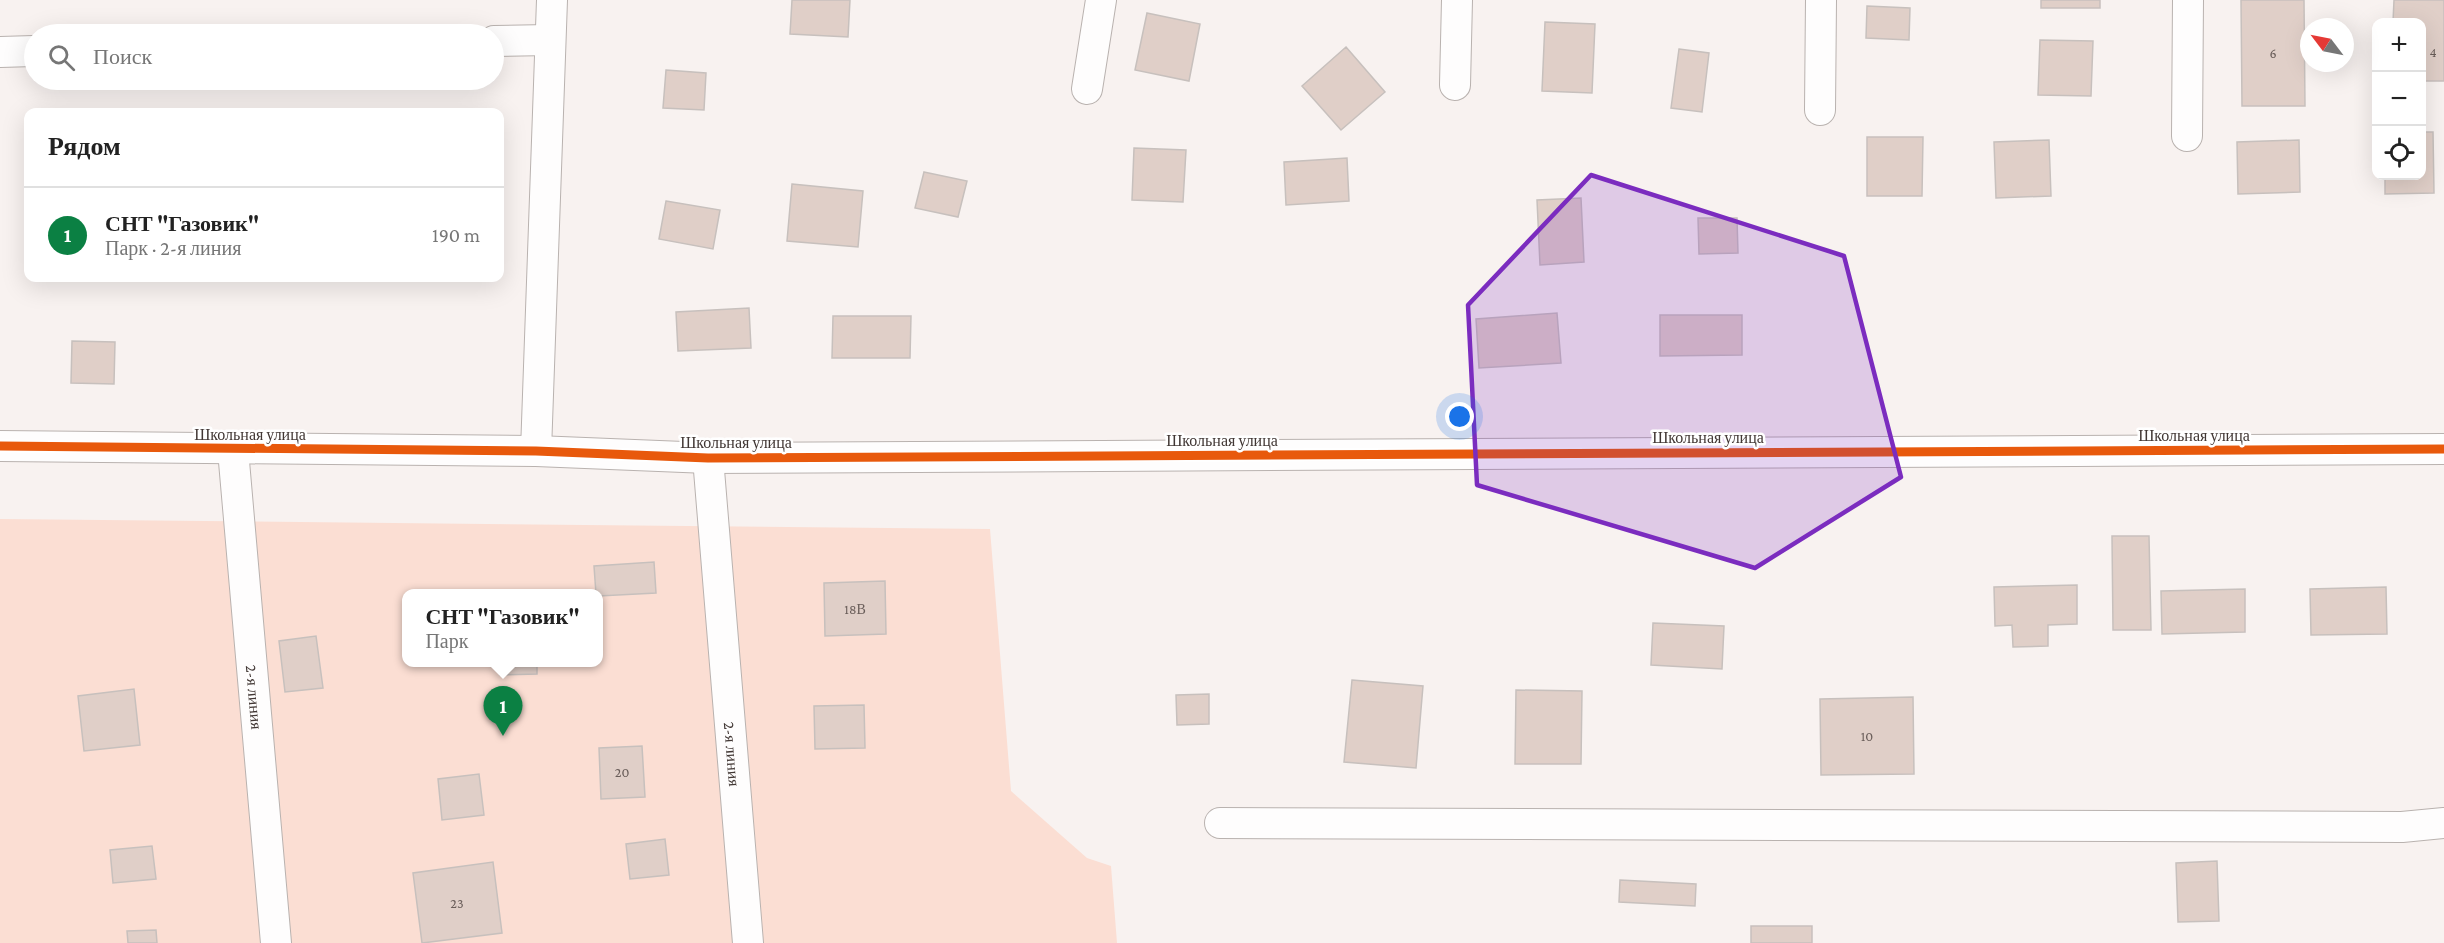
<!DOCTYPE html>
<html lang="ru">
<meta charset="utf-8">
<style>
body{margin:0;font-family:"Crimson Pro",serif;background:#f2f2f2;color:#222}
.controls{position:absolute;right:18px;top:18px;display:grid;overflow:hidden;border-radius:12px;box-shadow:0 6px 24px #0002}
.controls button{width:54px;height:54px;display:grid;place-items:center;padding:0;border:0;border-bottom:2px solid #e0e0e0;background:#fff;color:#222;font:30px sans-serif}
.compass{position:absolute;left:2300px;top:18px;width:54px;height:54px;border-radius:50%;background:#fff;box-shadow:0 6px 24px #0002;rotate:302deg}
.you{position:absolute;left:1460px;top:417px;width:21px;height:21px;margin:-15px;border:4px solid #fff;border-radius:50%;background:#1a73e8;box-shadow:0 0 0 9px #1a73e833}
.badge{display:grid;place-items:center;width:39px;height:39px;border-radius:50%;background:#0b8043;color:#fff;font-size:20px;font-weight:700}
.pin{position:absolute;translate:-50% -50px;filter:drop-shadow(0 2px 3px #0008)}
.pin::after{content:'';position:absolute;top:32px;width:21px;height:18px;background:inherit;clip-path:polygon(0 0,100% 0,50% 100%)}
.popup{position:absolute;left:402px;top:589px;width:201px;height:78px;box-sizing:border-box;display:grid;place-content:center;border-radius:12px;background:#fff;filter:drop-shadow(0 2px 4px #0005);font-size:20px;white-space:nowrap;color:#767676}
.popup b{font-size:22px;color:#222}
.popup::after{content:'';position:absolute;left:50%;top:100%;margin-left:-12px;border:12px solid transparent;border-top-color:#fff}
.list{margin:0;padding:0;list-style:none}
h2{display:flex;justify-content:space-between;align-items:center;height:78px;margin:0;padding:0 24px;font-size:26px}
h2 small{font-size:20px;font-weight:400;color:#767676}
.list li{display:grid;grid-template-columns:39px 1fr auto;gap:18px;align-items:center;box-sizing:border-box;height:96px;padding:0 24px;border-top:2px solid #e0e0e0}
.list b{display:block;font-size:22px;white-space:nowrap}
.list p{margin:0;font-size:20px;white-space:nowrap;color:#767676}
.list em{font-size:20px;font-style:normal;color:#767676}
.icon{flex:none;width:33px;height:33px;fill:none;stroke:currentColor;stroke-width:2;stroke-linecap:round;stroke-linejoin:round}
.map{position:relative;flex:none;width:2444px;height:943px;overflow:hidden}
.search{position:absolute;background:#fff;box-shadow:0 6px 24px #0002;left:24px;top:24px;width:480px;height:66px;display:flex;align-items:center;gap:15px;box-sizing:border-box;padding:0 21px;border-radius:33px;color:#767676;font-size:22px}
.panel{position:absolute;background:#fff;box-shadow:0 6px 24px #0002;left:24px;top:108px;width:480px;height:174px;border-radius:12px}
.map>svg:first-child{display:block}
</style>
<div class="map">
<svg width="2444" height="943" viewBox="0 0 2444 943">
<rect width="100%" height="100%" fill="#f8f2f0"/>
<path fill="#fbded3" fill-rule="evenodd" d="M0,519L990,529L1011,791L1087,858L1111,866L1117,943H0ZM407,594H599V662H407Z"/>
<path fill="#e0cfc8" stroke="#c7c0bd" stroke-width="1.5" d="M792,0H850L848,37L790,34Z
M2041,0H2100V8H2041Z
M2241,0H2304L2305,106H2242Z
M2394,0H2444V81H2422V22H2393Z
M1867,6L1910,8L1909,40L1866,38Z
M1147,13L1200,24L1189,81L1135,70Z
M1545,22L1595,24L1592,93L1542,91Z
M2040,40L2093,41L2091,96L2038,95Z
M1346,47L1385,92L1341,130L1302,86Z
M1679,49L1709,53L1702,112L1671,108Z
M666,70L706,73L704,110L663,108Z
M2422,132H2433L2434,193L2385,194V176H2422Z
M1867,137H1923L1922,196H1867Z
M2049,140L2051,196L1996,198L1994,142Z
M2299,140L2300,192L2238,194L2237,142Z
M1134,148L1186,150L1183,202L1132,200Z
M1347,158L1349,201L1286,205L1284,162Z
M924,172L967,181L958,217L915,208Z
M792,184L863,191L858,247L787,241Z
M1581,198L1584,262L1540,265L1537,200Z
M666,201L720,210L713,249L659,239Z
M1698,218H1737L1738,253L1699,254Z
M749,308L751,348L678,351L676,312Z
M1557,313L1561,363L1479,368L1476,319Z
M1660,315H1742V355L1660,356Z
M833,316H911L910,358H832Z
M72,341L115,342L114,384L71,383Z
M2112,536H2149L2151,630H2113Z
M654,562L656,593L599,596V594H596L594,566Z
M885,581L886,634L825,636L824,583Z
M2077,585V624L2048,625V646L2013,647L2012,625L1995,626L1994,587Z
M2386,587L2387,634L2311,635L2310,589Z
M2245,589V632L2162,634L2161,591Z
M1653,623L1724,626L1722,669L1651,665Z
M316,636L323,688L285,692L279,641Z
M500,662H537V674L500,675Z
M1352,680L1423,686L1416,768L1344,762Z
M134,689L140,745L84,751L78,696Z
M1516,690L1582,691L1581,764H1515Z
M1209,694V724L1177,725L1176,695Z
M1913,697L1914,774L1821,775L1820,699Z
M864,705L865,748L815,749L814,706Z
M642,746L645,797L601,799L599,748Z
M479,774L484,815L442,820L438,779Z
M665,839L669,875L630,879L626,844Z
M152,846L156,879L113,883L110,850Z
M2217,861L2219,921L2178,922L2176,863Z
M493,862L502,933L422,943L413,873Z
M1620,880L1696,884L1695,906L1619,902Z
M1751,926H1812V943H1751Z
M156,930L157,943H128L127,931Z"/>
<g fill="none" stroke-linecap="round" stroke-linejoin="round">
<g stroke="#b9b2af" stroke-width="32">
<g id="minor">
<path d="M494,41L549,40"/>
<path d="M0,52L34,51"/>
<path d="M1455,85L1457,0"/>
<path d="M1087,89L1101,0"/>
<path d="M1820,110L1821,0"/>
<path d="M2187,136L2188,0"/>
<path d="M0,446L536,451L708,458L2444,449"/>
<path id="s1" d="M233,450L276,943"/>
<path d="M536,451L552,0"/>
<path id="s2" d="M708,458L748,943"/>
<path d="M1220,823L2402,827L2444,823"/>
</g>
</g>
<use href="#minor" stroke="#fefdfd" stroke-width="30"/>
<g stroke="#fff" stroke-width="13">
<path id="cycleway" d="M0,446L536,451L708,458L2444,449"/>
</g>
<use href="#cycleway" stroke="#e8590c" stroke-width="9"/>
</g>
<path fill="#7b2cbf" fill-opacity="0.2" stroke="#7b2cbf" stroke-width="4.5" stroke-linejoin="round" d="M1591,175L1844,256L1901,477L1755,568L1477,485L1468,305Z"/>
<g text-anchor="middle" stroke-width="5" stroke-linejoin="round" paint-order="stroke">
<g font-size="14" fill="#695d59">
<text x="2433" y="57">4</text>
<text x="2273" y="58">6</text>
<text x="855" y="614">18В</text>
<text x="1867" y="741">10</text>
<text x="622" y="777">20</text>
<text x="457" y="908">23</text>
</g>
<g font-size="16" fill="#413734" stroke="#fff">
<text x="250" y="440">Школьная улица</text>
<text x="2194" y="441">Школьная улица</text>
<text x="1708" y="443">Школьная улица</text>
<text x="1222" y="446">Школьная улица</text>
<text x="736" y="448">Школьная улица</text>
<text dy="6" stroke="none"><textPath href="#s1" startOffset="248">2-я линия</textPath></text>
<text dy="6" stroke="none"><textPath href="#s2" startOffset="297">2-я линия</textPath></text>
</g>
</g>
</svg>
<div class="controls">
<button>+</button>
<button>−</button>
<button><svg class="icon" aria-label="locate" viewBox="0 0 24 24"><circle cx="12" cy="12" r="6"/><path d="M12 2v4M12 18v4M2 12h4M18 12h4"/></svg></button>
</div>
<svg class="compass" viewBox="-18 -18 36 36"><path d="M0-13l5 13h-10z" fill="#e53935"/><path d="M0 13l5-13h-10z" fill="#767676"/></svg>
<div class="you"></div>
<div class="pin badge" style="left:503px;top:736px">1</div>
<div class="popup"><b>СНТ &quot;Газовик&quot;</b>Парк</div>
<div class="search"><svg class="icon" aria-label="search" viewBox="0 0 24 24"><circle cx="10" cy="10" r="6"/><path d="M15 15l6 6"/></svg>Поиск</div>
<section class="panel">
<h2>Рядом<small></small></h2>
<ul class="list">
<li><span class="badge">1</span><div><b>СНТ &quot;Газовик&quot;</b><p>Парк · 2-я линия</p></div><em>190 m</em></li>
</ul>
</section>
</div>
